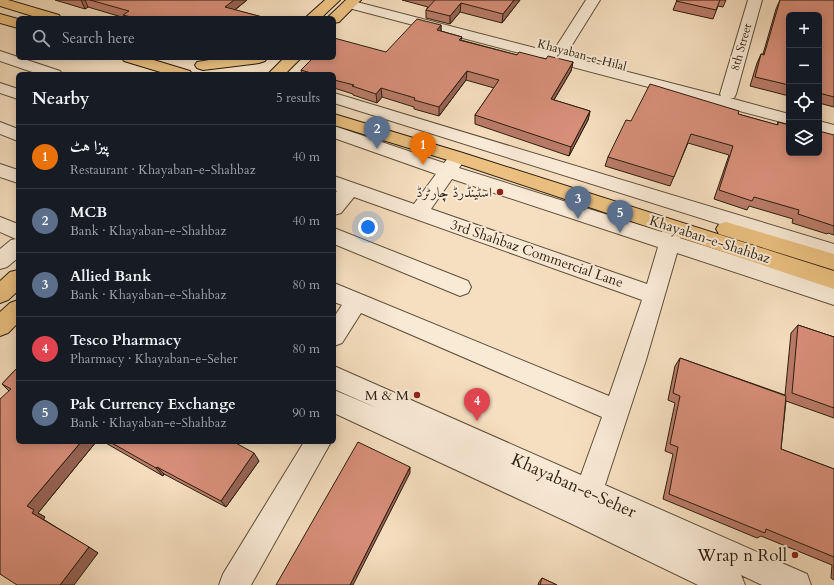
<!DOCTYPE html>
<meta charset="utf-8">
<style>
body{margin:0;font-family:Cardo,Amiri,serif;background:#242831;color:#f1f3f6}
.controls{position:absolute;right:12px;top:12px;display:grid;overflow:hidden;border-radius:6px;box-shadow:0 2px 10px #0003}
.controls button{width:36px;height:36px;display:grid;place-items:center;padding:0;border:0;border-bottom:1px solid #363941;background:#171b24;color:#f1f3f6;font:20px sans-serif}
.you{position:absolute;left:368px;top:227px;width:14px;height:14px;margin:-10px;border:3px solid #fff;border-radius:50%;background:#1a73e8;box-shadow:0 0 0 6px #1a73e833}
.badge{display:grid;place-items:center;width:26px;height:26px;border-radius:50%;background:#c59692;color:#fff;font-size:13px;font-weight:700}
.pin{position:absolute;translate:-50% -33px;filter:drop-shadow(0 1px 2px #0008)}
.pin::after{content:'';position:absolute;top:21px;width:14px;height:12px;background:inherit;clip-path:polygon(0 0,100% 0,50% 100%)}
.list{margin:0;padding:0;list-style:none}
h2{display:flex;justify-content:space-between;align-items:center;height:52px;margin:0;padding:0 16px;font-size:17px}
h2 small{font-size:13px;font-weight:400;color:#9ea1a6}
.list li{display:grid;grid-template-columns:26px 1fr auto;gap:12px;align-items:center;box-sizing:border-box;height:64px;padding:0 16px;border-top:1px solid #363941}
.list b{display:block;font-size:15px;white-space:nowrap}
.list p{margin:0;font-size:13px;white-space:nowrap;color:#9ea1a6}
.list em{font-size:13px;font-style:normal;color:#9ea1a6}
.icon{flex:none;width:22px;height:22px;fill:none;stroke:currentColor;stroke-width:2;stroke-linecap:round;stroke-linejoin:round}
.map{position:relative;flex:none;width:834px;height:585px;overflow:hidden}
.search{position:absolute;background:#171b24;box-shadow:0 2px 10px #0003;left:16px;top:16px;width:320px;height:44px;display:flex;align-items:center;gap:10px;box-sizing:border-box;padding:0 14px;border-radius:6px;color:#9ea1a6;font-size:15px}
.panel{position:absolute;background:#171b24;box-shadow:0 2px 10px #0003;left:16px;top:72px;width:320px;height:372px;border-radius:6px}
.map>svg:first-child{display:block}
</style>
<div class="map">
<svg width="834" height="585" viewBox="0 0 834 585">
<rect width="100%" height="100%" fill="#f6dfc0"/>
<filter id="stains"><feTurbulence type="fractalNoise" baseFrequency=".005" numOctaves="4"/><feColorMatrix values="0 0 0 0 .2 0 0 0 0 .09 0 0 0 0 .02 0 0 0 .5 -.17"/></filter>
<radialGradient id="worn" r=".72"><stop offset=".6" stop-color="#630" stop-opacity="0"/><stop offset="1" stop-color="#630" stop-opacity=".3"/></radialGradient>
<g fill="none" stroke-linecap="round" stroke-linejoin="round">
<g stroke="#5d4e39" stroke-width="2">
<path id="minor" d="M349,0L721,96L720,94L748,0H762L736,94L734,98H730L789,114V124L345,7L343,4L345,1Z
M586,0H600L567,53L562,55L557,53L554,50Z
M0,51L60,71L62,74H38L0,61Z
M0,83L18,89V99L0,93Z
M334,93L834,244V260L334,103Z
M819,121L834,125V137L819,133Z
M0,122L18,129V141L0,134Z
M334,126L444,163C449,156 453,154 462,157L464,161L459,168L662,232L666,223L673,221L680,223L683,228L680,238L834,287V305L677,253L646,360L605,485L807,574L811,585H762L741,575L745,585H698L570,523L334,413V390L377,408L334,389V366L581,475L602,417L361,313L342,343L334,346V317L342,305L334,302V283L609,396L642,300L354,197L341,213L334,215V195L337,191L334,190V176L414,204L436,174L334,138ZM452,179L658,247L647,284L431,209Z
M0,164L18,170V183L0,177Z
M0,217L18,224V258L7,267L0,269V249L11,240L16,239L0,232Z
M334,228L468,281L471,287L468,293L460,296L334,244Z
M304,442H331L251,585H219L223,574Z"/>
</g>
<g stroke="#2a1d0c" stroke-width="2">
<path id="major" d="M0,0H8L59,15L61,18H39L0,6Z
M325,0H340L321,18H305Z
M346,0H361L339,22L334,23V18H327Z
M0,14L18,19V28L0,23Z
M122,58H147L190,71L192,74H167L124,61Z
M221,58H267L265,61L259,63L203,70L197,68L195,65L197,62Z
M284,58H301L285,74H268Z
M334,114L463,153L834,271V289L451,161L334,125Z
M726,222L834,254V270L719,234L716,229L719,224Z
M18,270V291L8,300L0,303V281L10,272Z
M18,300V323L8,333L0,336V312L10,303Z"/>
</g>
<use href="#minor" fill="#f9ead6" fill-rule="evenodd"/>
<use href="#major" fill="#ebc080" fill-rule="evenodd"/>
</g>
<path fill="#ba7b69" stroke="#2a1d0c" d="M55,0H247L235,10L266,18H125L88,7L85,9Z
M402,0H520L502,23L460,12L450,24L426,18V10L428,7Z
M677,0H726L723,7L718,6L713,19L673,10Z
M780,0H834V107L819,103V15H789V96L750,86L757,63L761,54H763L776,9Z
M441,25V31L462,37L461,40L517,55L573,62L571,71L554,100L590,111L588,120L569,156L475,124V115L494,88L466,80L439,116L414,109V107L382,97L377,103L353,95V94L334,88V74H302L301,70L386,52Z
M738,114L777,125L778,122L789,153L834,135V235L828,233L827,234L792,223L793,219L749,206L747,210L714,199L729,155L688,143L670,186L605,166L608,157L631,121Z
M798,325L834,337V418L786,401L781,449L834,469V580L831,578L832,565L761,536L757,538L663,499L673,454L665,451L675,403L668,400L675,366L680,358L785,395L791,333Z
M18,367V442H96L38,513L45,517L43,519L98,553L17,585L9,391L2,384Z
M104,442H234L259,461L226,507L164,474L163,476Z
M542,578L557,585H538L539,582Z"/>
<path fill="#976455" stroke="#2a1d0c" d="M81,0H85L88,7L85,9Z
M234,0H247L227,16L225,7Z
M514,0H520L502,23L503,14Z
M461,3L460,12L450,24V16Z
M441,25V34L437,30Z
M573,62L571,71L549,108L551,99Z
M467,71L466,80L439,116V107Z
M381,88L382,97L377,103L376,94Z
M590,111L588,120L569,156L571,147Z
M81,442H96L38,513L45,517L43,520L32,513L27,506Z
M254,453L259,461L226,507L221,501Z
M157,467L164,474L163,476L156,468Z
M410,467V473L353,585H350Z
M89,547L98,553L74,585H60Z"/>
<path fill="#d88f7a" stroke="#2a1d0c" d="M90,0H234L225,7L266,18H150L147,17L145,18H135L123,15L129,11Z
M435,0H514L503,14L461,3L450,16L426,10Z
M677,0H720L716,10L676,1Z
M780,0H834V97L819,93V15H789V85L755,77L761,54L764,55Z
M417,19L441,25L437,30L462,37L459,40L517,55L519,52L546,59L548,56L573,62L551,99L590,111L571,147L475,115L499,80L467,71L439,107L414,100L415,98L381,88L376,94L352,86L354,85L334,80V74H314L301,70L313,58H334V38L386,52Z
M650,84L739,111L738,114L778,125V122L789,125V153H819V131L834,135V226L798,214L799,210L754,197L752,201L719,190L733,146L691,134L674,177L608,157L626,120L631,121Z
M798,325L834,337V408L792,393Z
M680,358L786,396L781,449L834,469V557L766,529L765,533L669,494L678,447L670,444L680,396L673,393Z
M18,367V442H81L27,506L34,510L32,513L89,547L60,585H17L0,574V399L11,389L2,384Z
M110,442H234L254,453L221,501L157,467L156,468Z
M358,442L410,467L350,585H276Z
M542,578L557,585H540Z"/>
<g fill="#8f2418" stroke="#f9ead6" stroke-width="1.5">
<circle cx="500" cy="192" r="4"/>
<circle cx="417" cy="395" r="4"/>
<circle cx="795" cy="555" r="4"/>
</g>
<g text-anchor="middle" stroke-width="4" stroke-linejoin="round" paint-order="stroke">
<g font-size="12" fill="#2a1d0c" stroke="#f9ead6">
<text transform="translate(741 47) rotate(-74)" y="4">8th Street</text>
<text transform="translate(582 55) rotate(15)" y="4">Khayaban-e-Hilal</text>
</g>
<g font-size="14" fill="#2a1d0c" stroke="#f9ead6" text-anchor="end">
<text x="492" y="197">اسٹینڈرڈ چارٹرڈ</text>
<text x="409" y="400">M &amp; M</text>
</g>
<g font-size="14" fill="#2a1d0c" stroke="#f9ead6">
<text transform="translate(710 239) rotate(18)" y="5">Khayaban-e-Shahbaz</text>
<text transform="translate(537 253) rotate(19)" y="5">3rd Shahbaz Commercial Lane</text>
</g>
<g font-size="17" fill="#2a1d0c" stroke="#f9ead6">
<text transform="translate(574 485) rotate(24)" y="6">Khayaban-e-Seher</text>
</g>
<g font-size="17" fill="#2a1d0c" stroke="#f9ead6" text-anchor="end">
<text x="787" y="561">Wrap n Roll</text>
</g>
</g>
<rect width="100%" height="100%" filter="url(#stains)"/>
<rect width="100%" height="100%" fill="url(#worn)"/>
</svg>
<div class="controls">
<button>+</button>
<button>−</button>
<button><svg class="icon" aria-label="locate" viewBox="0 0 24 24"><circle cx="12" cy="12" r="6"/><path d="M12 2v4M12 18v4M2 12h4M18 12h4"/></svg></button>
<button><svg class="icon" aria-label="layers" viewBox="0 0 24 24"><path d="M12 4l9 5-9 5-9-5zM3 14l9 5 9-5"/></svg></button>
</div>
<div class="you"></div>
<div class="pin badge" style="left:423px;top:165px;background:#e8710a">1</div>
<div class="pin badge" style="left:377px;top:149px;background:#5c6f8a">2</div>
<div class="pin badge" style="left:578px;top:219px;background:#5c6f8a">3</div>
<div class="pin badge" style="left:477px;top:421px;background:#e0444e">4</div>
<div class="pin badge" style="left:620px;top:233px;background:#5c6f8a">5</div>
<div class="search"><svg class="icon" aria-label="search" viewBox="0 0 24 24"><circle cx="10" cy="10" r="6"/><path d="M15 15l6 6"/></svg>Search here</div>
<section class="panel">
<h2>Nearby<small>5 results</small></h2>
<ul class="list">
<li><span class="badge" style="background:#e8710a">1</span><div><b>پیزا ہٹ</b><p>Restaurant · Khayaban-e-Shahbaz</p></div><em>40 m</em></li>
<li><span class="badge" style="background:#5c6f8a">2</span><div><b>MCB</b><p>Bank · Khayaban-e-Shahbaz</p></div><em>40 m</em></li>
<li><span class="badge" style="background:#5c6f8a">3</span><div><b>Allied Bank</b><p>Bank · Khayaban-e-Shahbaz</p></div><em>80 m</em></li>
<li><span class="badge" style="background:#e0444e">4</span><div><b>Tesco Pharmacy</b><p>Pharmacy · Khayaban-e-Seher</p></div><em>80 m</em></li>
<li><span class="badge" style="background:#5c6f8a">5</span><div><b>Pak Currency Exchange</b><p>Bank · Khayaban-e-Shahbaz</p></div><em>90 m</em></li>
</ul>
</section>
</div>
